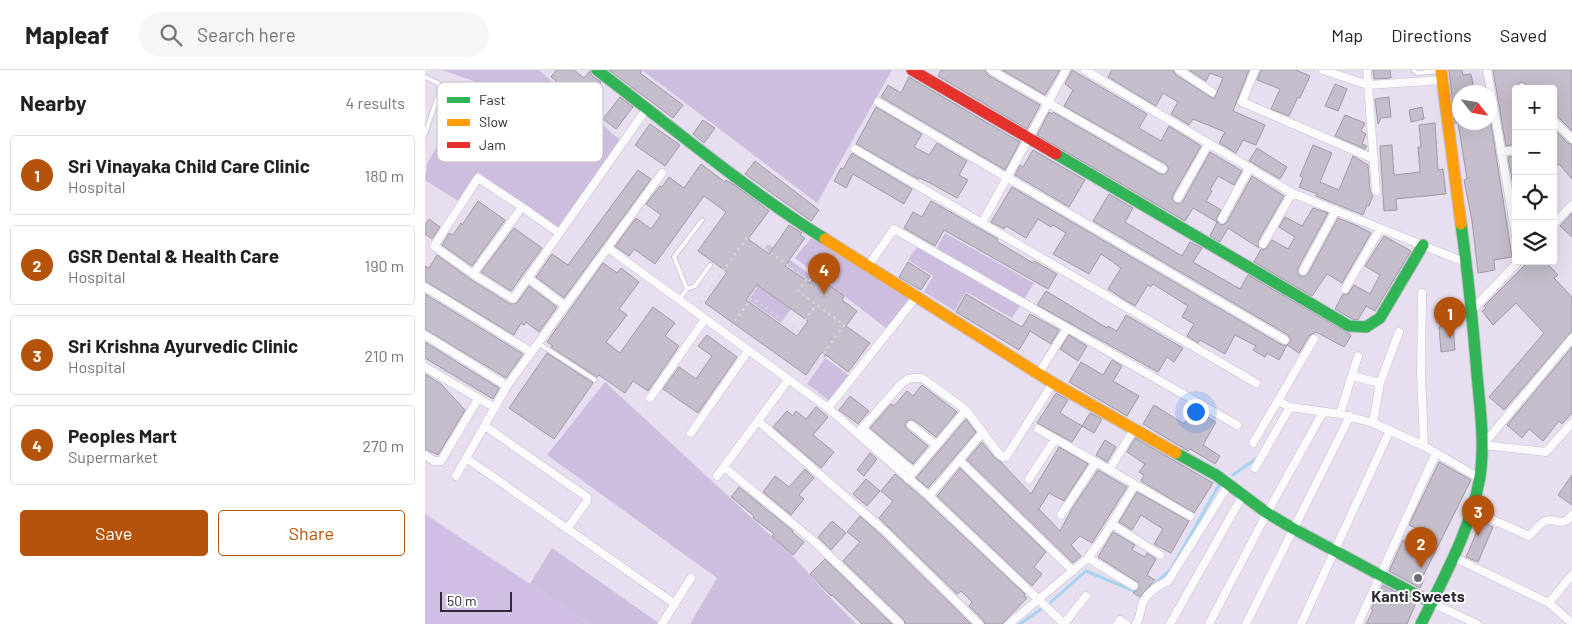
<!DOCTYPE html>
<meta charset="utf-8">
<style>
body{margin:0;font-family:Barlow,sans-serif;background:#f6f6f6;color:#202124}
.controls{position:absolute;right:15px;top:15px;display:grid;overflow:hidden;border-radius:5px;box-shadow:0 5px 20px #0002}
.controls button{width:45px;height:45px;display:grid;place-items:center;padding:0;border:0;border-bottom:1px solid #e0e0e0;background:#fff;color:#202124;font:25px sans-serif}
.compass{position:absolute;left:1027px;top:15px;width:45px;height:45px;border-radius:50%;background:#fff;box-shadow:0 5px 20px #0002;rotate:121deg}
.scale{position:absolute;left:15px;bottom:12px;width:72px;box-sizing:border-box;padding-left:5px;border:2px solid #2f2a35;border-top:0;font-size:14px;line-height:18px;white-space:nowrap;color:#2f2a35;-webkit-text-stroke:4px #fff;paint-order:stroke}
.you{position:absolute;left:770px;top:341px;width:18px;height:18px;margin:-12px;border:4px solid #fff;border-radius:50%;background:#1a73e8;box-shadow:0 0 0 8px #1a73e833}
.badge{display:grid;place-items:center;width:32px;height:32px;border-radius:50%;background:#b45309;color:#fff;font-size:16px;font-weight:700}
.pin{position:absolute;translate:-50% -41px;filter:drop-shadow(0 1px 2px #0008)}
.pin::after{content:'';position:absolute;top:26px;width:18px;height:15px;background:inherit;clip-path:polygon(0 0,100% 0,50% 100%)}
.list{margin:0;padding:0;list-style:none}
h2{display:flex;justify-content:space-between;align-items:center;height:65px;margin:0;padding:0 20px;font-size:21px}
h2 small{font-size:16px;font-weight:400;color:#757577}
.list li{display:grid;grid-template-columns:32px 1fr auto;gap:15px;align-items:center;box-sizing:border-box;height:80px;margin:0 10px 10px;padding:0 10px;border:1px solid #e0e0e0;border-radius:5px}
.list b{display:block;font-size:19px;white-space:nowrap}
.list p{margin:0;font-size:16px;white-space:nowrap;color:#757577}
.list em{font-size:16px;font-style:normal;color:#757577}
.actions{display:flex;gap:10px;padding:15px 20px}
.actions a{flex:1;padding:11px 0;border:1px solid #b45309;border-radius:5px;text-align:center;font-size:18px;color:#b45309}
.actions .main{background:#b45309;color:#fff}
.icon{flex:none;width:28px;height:28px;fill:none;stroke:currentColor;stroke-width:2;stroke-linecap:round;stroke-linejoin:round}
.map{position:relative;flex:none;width:1147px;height:554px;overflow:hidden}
header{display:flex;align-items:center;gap:30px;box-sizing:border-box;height:70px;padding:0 25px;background:#fff;border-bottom:1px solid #e0e0e0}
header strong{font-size:24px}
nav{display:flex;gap:28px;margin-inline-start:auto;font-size:18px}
.search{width:350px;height:45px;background:#f6f6f6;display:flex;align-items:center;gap:12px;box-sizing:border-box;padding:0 18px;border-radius:28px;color:#757577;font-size:19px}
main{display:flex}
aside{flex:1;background:#fff}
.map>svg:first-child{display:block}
</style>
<header>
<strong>Mapleaf</strong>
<div class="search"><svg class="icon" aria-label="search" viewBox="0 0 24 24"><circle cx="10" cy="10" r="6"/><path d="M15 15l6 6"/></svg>Search here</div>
<nav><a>Map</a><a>Directions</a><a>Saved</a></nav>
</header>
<main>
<aside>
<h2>Nearby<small>4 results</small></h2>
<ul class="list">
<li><span class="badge">1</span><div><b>Sri Vinayaka Child Care Clinic</b><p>Hospital</p></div><em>180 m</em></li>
<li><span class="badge">2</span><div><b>GSR Dental &amp; Health Care</b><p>Hospital</p></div><em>190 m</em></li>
<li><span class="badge">3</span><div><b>Sri Krishna Ayurvedic Clinic</b><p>Hospital</p></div><em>210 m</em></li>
<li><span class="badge">4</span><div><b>Peoples Mart</b><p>Supermarket</p></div><em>270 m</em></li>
</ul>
<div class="actions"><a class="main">Save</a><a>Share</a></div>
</aside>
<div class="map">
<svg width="1147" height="554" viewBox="0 0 1147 554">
<rect width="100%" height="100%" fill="#e7dff0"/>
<path fill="#cdbdde" d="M17,0H114L195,70L132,159L53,102L33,131L0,110L2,94L49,11Z
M217,0H467L392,133Z
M520,163L609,213L587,248L541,222L530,241L499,222L508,206L483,190L496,171L511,179Z
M386,168L487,227L461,258L370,188Z
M343,174L387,206L383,211L339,179Z
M333,216L366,239L356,253L323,230Z
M420,256L422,258L400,288L425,306L406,332L382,314L400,288L398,286Z
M180,312L368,486L400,522L431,554H265L292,508L122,385Z
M127,478L235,554H165L105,514Z"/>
<path fill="#d0bee4" d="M0,444L165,554H0Z"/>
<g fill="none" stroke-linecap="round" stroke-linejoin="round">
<path stroke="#a6d4ef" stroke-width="3" d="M808,405L832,388
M730,514L746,499L794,415
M626,532L661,501L714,523
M595,554L616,539"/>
</g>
<path fill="#c4bdcb" stroke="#9f99a6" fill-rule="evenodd" d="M131,0H149L159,8L165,1L167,6L176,12L160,33L126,7Z
M184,0H217L215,3L258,35L248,48Z
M516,0H560L563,5L615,35L614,37L602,59L513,6Z
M577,0H635L620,25Z
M647,0L722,44L714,58L736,71L744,56L776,76L748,125L747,129L750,133L754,134L758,131L785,82L817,101L809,115L793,106L785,120L787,121L781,131L796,140L791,149L794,154L798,155L802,152L827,106L859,126L833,171L834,178L803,158L795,172L785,166L792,152L768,138L760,151L612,65L624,42L627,44L628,42L735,104H740L743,101V97L741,94L639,36L648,20L640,14Z
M687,0H748L751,5L789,29L798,8L785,3L781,11L764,0H824L808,41L840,55L831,75L818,70L811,83L794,73L800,62L768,49L764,55L746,44L753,32L738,23L731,36L683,7Z
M836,0H871L885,6L875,28L873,27L864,46L846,39L855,19L832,10Z
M948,0H965L966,8L949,9Z
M1024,0H1037L1038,5L1046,4L1049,21L1034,22V52H1046L1047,56L1066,53L1087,187L1069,190L1070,200L1053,203L1047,151L1039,110L1042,109L1033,53H1030Z
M1068,0H1147V61L1132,46L1128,44V19H1104L1101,14L1096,12L1093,14L1092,19H1088L1091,32V74L1081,76Z
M484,7L595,72L580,100L456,27L463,15L476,23Z
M910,14L922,19L913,41L900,36Z
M195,27L208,37L191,59L178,49Z
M964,27L966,47L956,48L953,54L950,29Z
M451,37L497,64L489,77L504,85L512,73L542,91L534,105L543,110L532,128L505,113L494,108L493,109L431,74Z
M997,37L999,49L986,52L984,40Z
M920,45L940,53L936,61L941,64L937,74L942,76L940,79L910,66Z
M278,50L290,58L279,73L268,64Z
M1010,53L1013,100L1018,99L1021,124L971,129L972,140L959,141L955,76L967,75L969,105L995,102L993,77H996L994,55Z
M225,54L255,75L240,96L210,75Z
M1128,58L1143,73L1147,74V109L1134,94L1128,99Z
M888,75L907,83L895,112L914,120L928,86L943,95L945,121L948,125L944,136L942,135L938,145L891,126L892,124L874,117L878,108L875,106Z
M832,78L862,97L855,109L824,91Z
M608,80L660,110L644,137L590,105L595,95L598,97Z
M427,83L487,119L479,134L428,104L421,118L409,111L416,98L418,99Z
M1091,86V132L1083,87Z
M330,91L394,140L386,151L320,104Z
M276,94L300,112L301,110L311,116L344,141L323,169L344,184L364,155L377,163L375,165L380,168L360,196L385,213L390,205L419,226L417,230L432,241L421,256L445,273L423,302L397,282L381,305L280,233L302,202L273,181L301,142L279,126L230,194L209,179L204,186L190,176L211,148L226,159L236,145L221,134L235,116L237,117L244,107L259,118ZM332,215L383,251L372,266L321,230Z
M213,100L226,109L139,228L111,207L127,184L143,195Z
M587,117L857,275H862L854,290L842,283L840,287L828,280L831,276L810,265L800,284L775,270L773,273L762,266L769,254L757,247L763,236L728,214L726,217L723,215L710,236L700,230L683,219L696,198L688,192L676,184L664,204L628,184L641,163L628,155L626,157L613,149L601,168L581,156L579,159L566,152Z
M684,124L708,138L700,152L757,186L765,172L777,178L768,192L815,219L823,205L925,264L926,266L919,277L891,262L884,266L874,283L862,275L866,271L863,265L668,151Z
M53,131L80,150L47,196L17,175L24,163L28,165L36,153L37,155Z
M506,131L573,169L572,171L573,172L608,193L609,191L632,204L623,219L519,160L510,176L479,158L488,142L497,147Z
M888,138L903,143L873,198V204L876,206H880L883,204L913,148L933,156L946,163L917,213L902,204L887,226L829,192L836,179H841L847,170L863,179L870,167L854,157L860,147L877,156Z
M1147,143V167L1135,156Z
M4,149L15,157L7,169L0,164V155Z
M89,158L117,178L86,221L56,202Z
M959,166L986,181L950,241L941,236L933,250L927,249L910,239L918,224H923L929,215L945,224L955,205L940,196Z
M12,185L45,209L85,234L92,233L104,216L132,237L114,262L101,252L99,255L96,253L89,265L0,211V196L4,198Z
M1104,191H1120L1133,205L1129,208L1147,227V261L1079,340L1064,327L1119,263L1091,233L1068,255L1057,241L1061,238L1059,236Z
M483,192L505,206L496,220L474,207Z
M178,193L192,203L196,198L214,212L194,239L202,245L181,272L195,283L228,237L250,253L240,266L254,276L223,321L208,311L200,323L174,305L172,307L126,277L128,276L122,272Z
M621,221L682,258L683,256L692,261L701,245L758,278L749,292L742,287L733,302L612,235Z
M0,224L98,284L81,308L0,259Z
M541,224L597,257L605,244L634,260L626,274L605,261L594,280L531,242Z
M1028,255L1030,280L1016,282L1014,257Z
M282,265L312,287L273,343L238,319L254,297L271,309L287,286L273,276Z
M644,265L662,276L653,291L635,279Z
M0,272L74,318L68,329L0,288Z
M1147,277V343L1137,354L1134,351L1118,371L1104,359L1097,368L1082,355Z
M122,283L168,313L129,369L84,338Z
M687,290L697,296L688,311L714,326L702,346L644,312L656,292L678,305Z
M0,304L16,314L40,340L13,385L0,379Z
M497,315L532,342L511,367L489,350L482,351L480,355L482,359L503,376L488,394L445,358L466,334L469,336L482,321L488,326Z
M631,323L643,330L635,343L657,356L647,372L612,353Z
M425,326L444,341L433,354L414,340Z
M729,335L759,354L769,339L791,352L778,375L795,386L790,394L765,379L763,381L718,354Z
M391,337L403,347L388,365L409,382L396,398L348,357L362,341L368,346L371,341L381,349Z
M665,343L677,349L669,363L657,356Z
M541,349L551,362L503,418L491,408Z
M710,368L788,413L769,443L716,411L719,405L714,402L720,394L702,382Z
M680,370L691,377L682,392L671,385Z
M557,372L570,388L576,392L606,424L634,377L663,394L639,431L624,423L614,439L635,461L648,437L673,400L702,417L667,473L655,466L646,475L656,486L648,493L542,390Z
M445,383L452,389L439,406L432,400Z
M1014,392L1046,410L997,508L999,509L995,518L964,501L978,470L993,478L1001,463L984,455Z
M535,398L621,482L609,497L617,504L607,516L512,426Z
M380,399L389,408L374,425L379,429L366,445L338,422L350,406L364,417Z
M470,404L500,430L600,524L599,526L602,528L577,554H560L558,550L544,536L547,532L536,521L532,524L454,448L468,431L456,421Z
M1147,405V435L1133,425Z
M441,409L455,421L442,436L428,424Z
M314,417L368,461L367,462L379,472L368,485L347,466L349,464L328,448L329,446L306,427Z
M712,422L764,451L746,483L729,474L738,459L716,445L707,460L694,452Z
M435,446L456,465L546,554H480L479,550L418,491L435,472L422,462Z
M407,451L421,463L406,480L393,467Z
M1056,452L1068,457L1053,492L1041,487Z
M688,462L710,475L707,480L720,487L722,483L731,489L722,505L730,510L715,527L708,523L714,518L712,512L673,487Z
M400,489L467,554H437L407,525L406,526L385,504Z
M958,515L991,533L982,554H941L948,540L946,539Z"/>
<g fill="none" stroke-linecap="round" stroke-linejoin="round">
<g stroke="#c4becb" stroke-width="5.5">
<path id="lane" d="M988,0L992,3L1014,1
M0,7L13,13L15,20L0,64
M262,219L249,187L277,150
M254,230L262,219L270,216L285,195
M113,273L170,310"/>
</g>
<g stroke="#c4becb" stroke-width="9">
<path id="street" d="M566,0L738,99
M660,0L867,123L1042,193
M754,0L787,22
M830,0L817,32L949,89
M898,0L943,15L942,0
M1062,0L1091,166
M1097,18L1098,19
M453,32L860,270
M1128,50L1147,69
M430,79L831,313
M1076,82L1091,80
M951,121L943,15L1017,10
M753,128L784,73
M97,137L134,163
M797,149L825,97
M557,153L641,0
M1128,155L1147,135
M838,174L867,123
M183,178L403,338L504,426L639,554
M443,196L469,159L812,355
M878,201L911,140
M48,204L97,137L53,108L9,176L48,204L88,229L103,208
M0,217L106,282
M920,219L955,159
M997,223L996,304L999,376
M140,236L103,208L222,38
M1047,240L1094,191
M0,265L82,316
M0,297L70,338
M614,303L642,258
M927,306L955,313
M225,328L280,249
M853,331L865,337L915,344L948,353L999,376L1054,408
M403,338L492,226
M915,344L933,286
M333,351L460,461L554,554
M948,353L955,313L974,262
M486,355L511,375
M60,356L162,427V431L142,459
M437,358L489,402
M613,359L765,446
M266,363L323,281
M433,363L476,314L483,309L490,308H497L503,312L541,340L574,384L578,387H581L628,313
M828,373L889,269
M1058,375L1147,268
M1058,375L1121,382L1147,353
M0,385L9,391H16L53,329
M41,388L250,534
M534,390L648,501
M299,397L390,472L475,554
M830,398L865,337
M684,400L710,358
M31,406L82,316L237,103
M292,406L363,310
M483,409L541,340
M604,409L630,369
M504,426L558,362
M1046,440L1104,466C1109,462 1114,454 1120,451C1132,447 1136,459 1147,445
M636,445L671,392
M687,454L735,485
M1028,487L1124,533L1147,553
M663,488L709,516
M1007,533L1052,554
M1124,533L1147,505
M237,554L266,508
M584,554L663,488L678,468L710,415
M639,554L661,526
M692,554L695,550L701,554
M711,554C715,548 715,542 717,535C721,523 732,516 743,511L804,414
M745,554L818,425
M784,554L842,443L898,342
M821,554L925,346
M876,554L965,360
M933,554L1011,383"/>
</g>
<g stroke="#c4becb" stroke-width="13">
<path id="fast" d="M172,0C247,57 320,119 400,169
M631,84L924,256L941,257L955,248L998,175
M751,383L791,405L842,443L869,459L1007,533
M996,554C1019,507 1046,459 1055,407C1060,373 1055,338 1052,305C1048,254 1043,204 1036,154"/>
</g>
<g stroke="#c4becb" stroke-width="13">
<path id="slow" d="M1016,0L1036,154
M400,169L628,313L751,383"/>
</g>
<g stroke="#c4becb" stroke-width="13">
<path id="jam" d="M487,0L631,84"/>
</g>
<path stroke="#d9d7dc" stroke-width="2" stroke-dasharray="2.5 4" stroke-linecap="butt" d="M275,233L323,166L382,209L373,221L419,255L380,310
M306,256L327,228L372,261L391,235"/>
<use href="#lane" stroke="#fbfafd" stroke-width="4"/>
<use href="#street" stroke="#fbfafd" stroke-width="8"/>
<use href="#fast" stroke="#30b455" stroke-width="11"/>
<use href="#slow" stroke="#ff9f0a" stroke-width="11"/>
<use href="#jam" stroke="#e5322d" stroke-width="11"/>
</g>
<circle fill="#6f6976" stroke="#fff" stroke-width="2" cx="993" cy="508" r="5"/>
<g text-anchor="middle" stroke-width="4" stroke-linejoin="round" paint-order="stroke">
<g font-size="16" font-weight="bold" fill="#2f2a35" stroke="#fff">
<text x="993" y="532">Kanti Sweets</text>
</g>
</g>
<rect x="12" y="12" width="166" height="80" rx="8" fill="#fff" stroke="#c1bfc2" stroke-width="1"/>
<rect x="22" y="27" width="23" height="6" fill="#30b455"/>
<rect x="22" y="49" width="23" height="7" fill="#ff9f0a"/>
<rect x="22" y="72" width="23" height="6" fill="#e5322d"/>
<g font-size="14" fill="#2f2a35">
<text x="54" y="35">Fast</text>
<text x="54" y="57">Slow</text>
<text x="54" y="80">Jam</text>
</g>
</svg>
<div class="controls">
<button>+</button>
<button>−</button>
<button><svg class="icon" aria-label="locate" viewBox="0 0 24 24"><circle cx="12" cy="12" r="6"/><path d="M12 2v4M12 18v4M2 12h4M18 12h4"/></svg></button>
<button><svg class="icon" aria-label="layers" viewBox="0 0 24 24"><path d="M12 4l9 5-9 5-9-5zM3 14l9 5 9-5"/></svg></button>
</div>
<svg class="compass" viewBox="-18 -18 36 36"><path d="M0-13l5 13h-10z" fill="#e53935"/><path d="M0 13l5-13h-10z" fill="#757577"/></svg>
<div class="scale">50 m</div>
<div class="you"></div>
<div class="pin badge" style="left:1025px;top:268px">1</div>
<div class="pin badge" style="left:996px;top:498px">2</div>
<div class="pin badge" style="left:1053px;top:466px">3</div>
<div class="pin badge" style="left:399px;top:224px">4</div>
</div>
</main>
